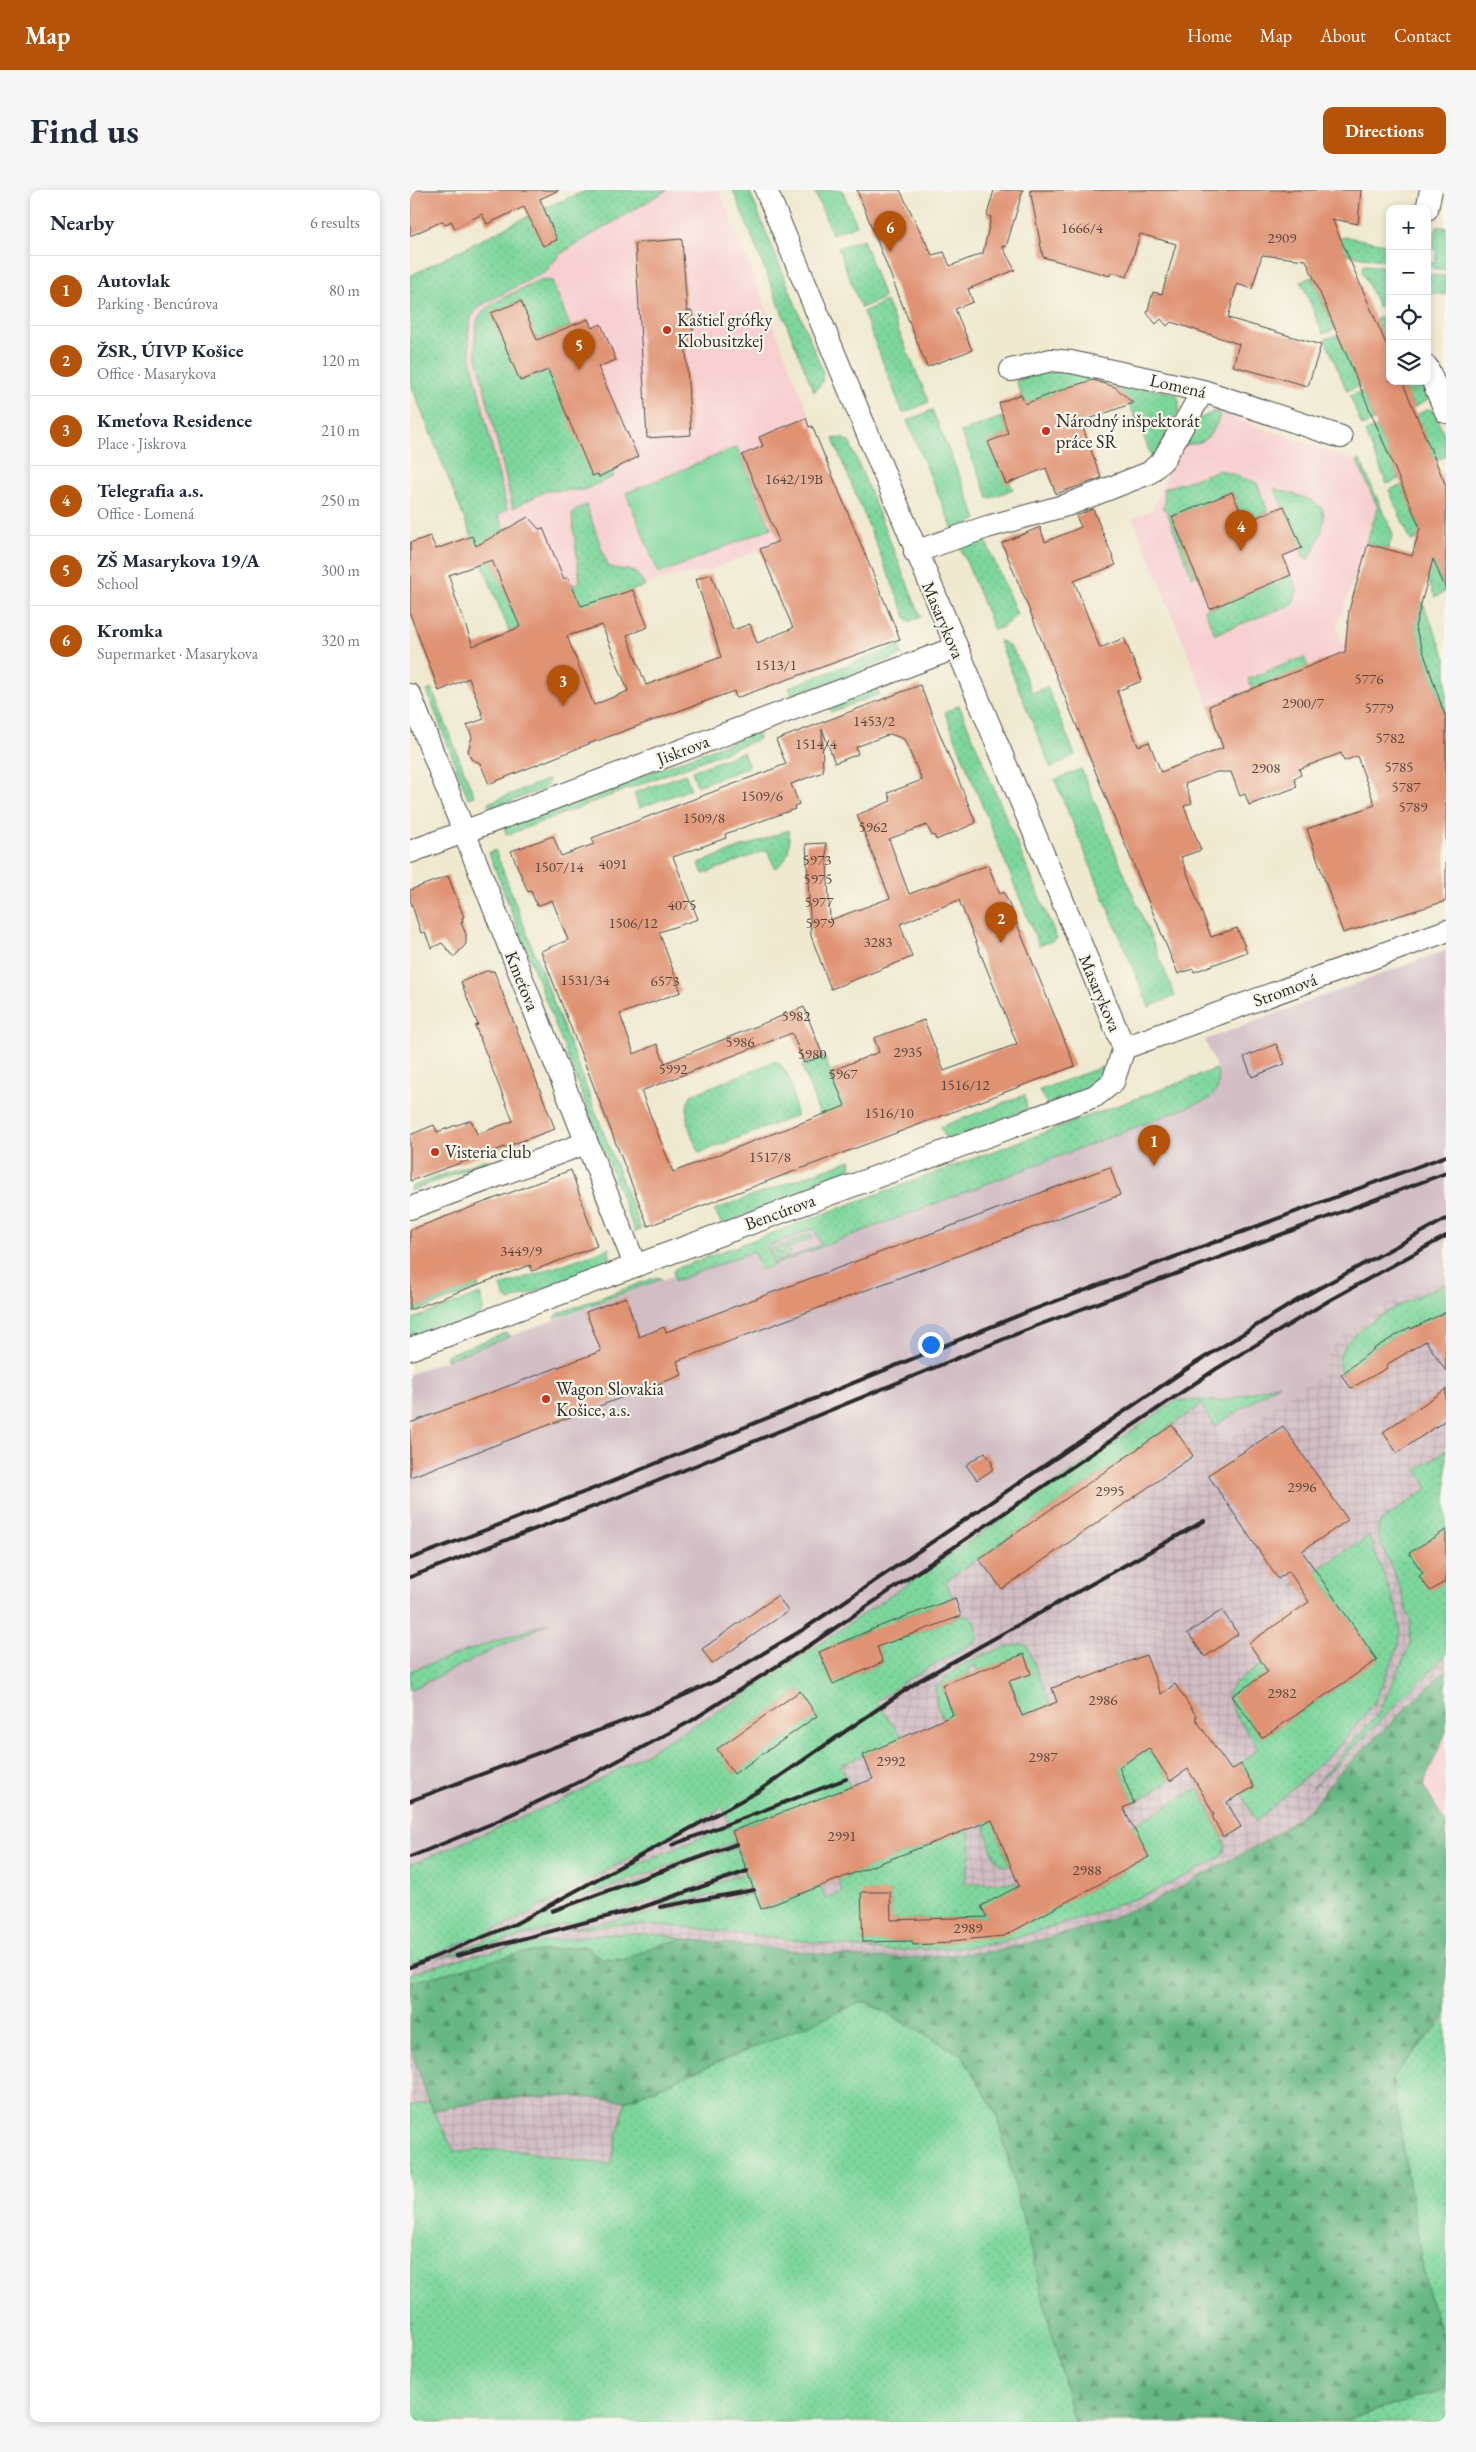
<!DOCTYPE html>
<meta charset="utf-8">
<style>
body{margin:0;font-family:"EB Garamond",serif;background:#f6f6f7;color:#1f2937}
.controls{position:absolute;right:15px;top:15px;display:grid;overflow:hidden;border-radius:10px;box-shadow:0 2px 8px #0003}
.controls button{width:45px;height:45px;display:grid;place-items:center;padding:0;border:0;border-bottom:1px solid #e0e1e3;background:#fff;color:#1f2937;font:25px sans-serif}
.you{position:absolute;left:520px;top:1154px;width:18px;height:18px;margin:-12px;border:4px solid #fff;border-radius:50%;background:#1a73e8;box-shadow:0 0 0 8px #1a73e833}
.badge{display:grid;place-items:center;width:32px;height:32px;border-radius:50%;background:#b45309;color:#fff;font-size:16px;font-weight:700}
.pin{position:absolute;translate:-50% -41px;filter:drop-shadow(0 1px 2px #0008)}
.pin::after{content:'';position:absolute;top:26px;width:18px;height:15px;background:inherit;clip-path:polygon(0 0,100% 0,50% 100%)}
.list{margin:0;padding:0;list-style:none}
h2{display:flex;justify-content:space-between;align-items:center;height:65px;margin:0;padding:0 20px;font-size:21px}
h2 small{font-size:16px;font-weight:400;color:#747a83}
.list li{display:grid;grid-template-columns:32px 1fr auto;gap:15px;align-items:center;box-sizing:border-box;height:70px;padding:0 20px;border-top:1px solid #e0e1e3}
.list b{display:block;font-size:19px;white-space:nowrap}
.list p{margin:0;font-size:16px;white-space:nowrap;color:#747a83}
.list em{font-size:16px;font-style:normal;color:#747a83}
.icon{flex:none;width:28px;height:28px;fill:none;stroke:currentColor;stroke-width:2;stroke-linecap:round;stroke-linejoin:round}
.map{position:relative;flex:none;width:1036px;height:2232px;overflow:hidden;border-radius:10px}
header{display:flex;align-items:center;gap:30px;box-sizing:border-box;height:70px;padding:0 25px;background:#b45309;color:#fff}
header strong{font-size:24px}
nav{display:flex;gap:28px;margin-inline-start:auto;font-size:18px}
.intro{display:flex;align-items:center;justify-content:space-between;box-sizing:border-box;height:120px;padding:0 30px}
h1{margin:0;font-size:35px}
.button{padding:12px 22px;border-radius:10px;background:#b45309;color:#fff;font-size:18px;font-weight:700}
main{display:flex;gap:30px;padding:0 30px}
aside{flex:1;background:#fff;border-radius:10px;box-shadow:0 2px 8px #0003}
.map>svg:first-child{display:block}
</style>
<header>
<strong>Map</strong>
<nav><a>Home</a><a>Map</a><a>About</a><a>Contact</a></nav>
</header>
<div class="intro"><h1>Find us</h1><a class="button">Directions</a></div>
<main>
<aside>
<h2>Nearby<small>6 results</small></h2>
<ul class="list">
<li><span class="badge">1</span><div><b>Autovlak</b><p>Parking · Bencúrova</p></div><em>80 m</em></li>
<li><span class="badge">2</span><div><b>ŽSR, ÚIVP Košice</b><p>Office · Masarykova</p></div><em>120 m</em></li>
<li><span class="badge">3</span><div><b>Kmeťova Residence</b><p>Place · Jiskrova</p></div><em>210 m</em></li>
<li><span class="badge">4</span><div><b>Telegrafia a.s.</b><p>Office · Lomená</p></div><em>250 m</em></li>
<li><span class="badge">5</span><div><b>ZŠ Masarykova 19/A</b><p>School</p></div><em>300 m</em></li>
<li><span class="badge">6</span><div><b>Kromka</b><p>Supermarket · Masarykova</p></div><em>320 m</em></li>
</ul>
</aside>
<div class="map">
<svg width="1036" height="2232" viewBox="0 0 1036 2232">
<defs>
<pattern id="industrial-grid" width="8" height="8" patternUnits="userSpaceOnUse" patternTransform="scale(1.25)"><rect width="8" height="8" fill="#d2bdc5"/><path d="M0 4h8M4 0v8" fill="none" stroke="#b4a3a9"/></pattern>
<pattern id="green-dots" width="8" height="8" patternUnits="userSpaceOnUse" patternTransform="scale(1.25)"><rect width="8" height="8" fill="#7dd69c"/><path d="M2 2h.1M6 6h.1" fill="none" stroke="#6cb887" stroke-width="1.8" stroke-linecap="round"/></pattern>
<pattern id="forest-firs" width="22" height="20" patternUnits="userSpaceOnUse" patternTransform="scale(1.25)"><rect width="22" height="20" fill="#66b784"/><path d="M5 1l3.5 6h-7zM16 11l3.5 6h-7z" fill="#54956c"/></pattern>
</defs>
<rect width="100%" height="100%" fill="#fbf7ec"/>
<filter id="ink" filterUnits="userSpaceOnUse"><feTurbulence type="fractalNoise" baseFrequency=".02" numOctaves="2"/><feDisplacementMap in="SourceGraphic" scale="10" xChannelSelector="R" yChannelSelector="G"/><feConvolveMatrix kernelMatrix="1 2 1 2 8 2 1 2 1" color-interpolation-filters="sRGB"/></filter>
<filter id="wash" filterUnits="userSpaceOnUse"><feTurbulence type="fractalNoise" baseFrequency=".0096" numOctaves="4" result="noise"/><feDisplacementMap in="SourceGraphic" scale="20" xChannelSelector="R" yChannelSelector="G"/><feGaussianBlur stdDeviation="1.12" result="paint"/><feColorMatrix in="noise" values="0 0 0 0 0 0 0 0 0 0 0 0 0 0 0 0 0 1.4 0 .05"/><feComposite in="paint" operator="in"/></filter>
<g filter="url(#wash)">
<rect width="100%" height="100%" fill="#efe9d0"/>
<path fill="#f7cfd0" d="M178,0H309L438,321L300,381L265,386L99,441L0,192V86L134,19Z
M811,223L947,271L968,318L927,437L935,462L799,516L723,328L742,320L761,276L780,245L802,226Z
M1036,1542V1634L1013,1596Z"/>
<path fill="url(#industrial-grid)" d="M1036,1085V1480L928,1584L901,1618L857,1650L750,1708L680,1737L647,1747L587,1761L550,1764L200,1975L96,1959L44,1961L19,1912L0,1916V1689L409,1462L543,1409L536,1391L791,1215L816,1251L891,1196L916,1182V1168L922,1156L931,1147L979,1113Z"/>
<path fill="#d2bdc5" d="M1036,760V1085L979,1113L931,1147L922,1156L916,1168V1182L891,1196L816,1251L791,1215L536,1391L485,1430L409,1462L390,1501L0,1689V1184L808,882L795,850Z"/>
<path fill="url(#green-dots)" stroke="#548064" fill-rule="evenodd" d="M178,0H257L150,64L136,81L68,117L61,128L58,145L61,169L97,320L88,325L95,340L78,361L103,420L161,394L163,395L170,392L162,326L165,320L176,315L198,376C216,383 224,374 235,396L99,441L0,192V86L134,18Z
M323,0H339L413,182L412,192L404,202Z
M404,0H432L447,35L422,44Z
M1027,36L1036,38V80L1023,78L1020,73H1025L1027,60L1022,59Z
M937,47L980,55V72L937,64L928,48Z
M453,49L474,108L451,118L428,58Z
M955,75L980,77V107L969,118L952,81L953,76Z
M1019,85L1036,86V105L1017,102Z
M902,87L925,139L913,144L891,91Z
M131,90L142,91L160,136L127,150L110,111L81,123L110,191L138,180L183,284L182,286L188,284L189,286L196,284V281L205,278L203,287L173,300L136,301L103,318L65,159C66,149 64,133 70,125C80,111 115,98 131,90Z
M476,111L519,212L493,223L453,122Z
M980,116V163L965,130L971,127Z
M928,145L950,196L937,201L915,149Z
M653,181L766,204L769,211V220L743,270C706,178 707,178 615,214L606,191L621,185Z
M992,191H1011L1018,210L1003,218Z
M952,201L964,231L952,236L940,206Z
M1018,219L1024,221L1036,249V266L1025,271L1006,225Z
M522,220L567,329L544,342L497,231Z
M803,222L811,223C802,247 796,255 769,255L787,230Z
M592,227L598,244L579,252L603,299L579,309L551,242Z
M967,237L989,289L977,294L955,242Z
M433,248L440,253L511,427L498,432L423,249Z
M950,270L983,344L978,359L956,353L968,318L947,271Z
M810,280L847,293L858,322L835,332L822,302L762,327L786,385L782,387L756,320L752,318L755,313L753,299Z
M992,295L1013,346L1001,351L979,300Z
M864,298L899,309L912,318C918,332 907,356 898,369L894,368L890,359L892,358Z
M574,347L607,424L593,437L584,440L549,354Z
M1016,352L1036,401L1025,407L1004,357Z
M999,381L1036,468V528L1005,438L1010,418Z
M881,385L887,400L883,414L805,444L794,419L799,417L801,419Z
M589,451C606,452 615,489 622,503L637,497L665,565L641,578Z
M489,456L492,465L382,506L379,497Z
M894,467L898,477L842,499L838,489Z
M466,497L469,504L421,522L418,516Z
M22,499L64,606L58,608L17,501Z
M549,515L647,749L629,756L535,523Z
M347,542L349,549L97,645L94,638Z
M333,562L339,577L287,596L282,581Z
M671,579L765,806L739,817L645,590Z
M275,584L281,599L229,618L224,603Z
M139,589L136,598L81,619L78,613Z
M379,640C380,656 380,670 365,678L357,660L293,684L289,673Z
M85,660L231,1040L225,1042L79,663Z
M414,866L434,917L410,926L392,876L394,873Z
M366,871C382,881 384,909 386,926L289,963C281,943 271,925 281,905Z
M692,877C696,902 656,907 637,914L629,900Z
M806,879C811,890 809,901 799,909L351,1080L344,1061L265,1091L263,1082L265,1079ZM404,1038L411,1055L364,1074L357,1057Z
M615,905L617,920L537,950L530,937Z
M76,969L78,972L0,1001V997Z
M440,970L442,984L312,1034L304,1020Z
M401,1044V1049L380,1057L378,1066L374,1068L371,1062L370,1070L365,1071L360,1060L365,1058L367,1063L368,1057L373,1055L375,1061L377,1054Z
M199,1058L200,1067L196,1077L99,1111L95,1107L91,1096Z
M247,1087L252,1089L145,1128L149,1123Z
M68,1094L69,1098L0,1124V1120Z
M1036,1094V1122L1013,1137H1000L965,1158L931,1185C930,1178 928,1172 930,1165C941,1134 1007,1106 1036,1094Z
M70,1104L74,1117L71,1126L0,1153V1130Z
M96,1143L101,1146L36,1170V1166L39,1164Z
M869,1194L805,1236L791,1215L536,1391L543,1409L485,1430L492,1448L551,1426H559L566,1432L568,1450L492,1493L466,1512L493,1548L431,1575L441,1599L322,1640L326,1652L139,1719L201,1685L320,1636L313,1617L103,1732L0,1774V1675L164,1605L324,1512L767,1210L814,1211ZM459,1440L473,1472L423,1494L409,1462ZM389,1501L406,1526L324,1584L308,1559Z
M1036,1260V1465L900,1601L968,1524L1000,1455V1430L989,1395L969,1349L968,1338L971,1331L1018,1298L1007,1280Z
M959,1346L986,1417L991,1440L989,1455L965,1512L927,1558L846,1632L832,1604L844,1597L831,1574L848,1558L824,1523L817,1503L825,1493L853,1474L857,1482L823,1506L852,1548L941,1488L912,1445L967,1470L907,1383L884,1396L886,1393Z
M140,1432L0,1500V1481Z
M610,1454L617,1456L640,1514L614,1525L592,1473L569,1481L566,1475L558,1479L560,1484L532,1496L600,1676H594L588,1672L581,1659L570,1618L527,1515L525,1499C544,1473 580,1461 610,1454Z
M738,1559L760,1591L724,1613L709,1577Z
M789,1598L816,1656L810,1668L746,1701L669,1729L588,1753L561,1757L476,1761L276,1737L216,1734L158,1739L345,1703L351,1719L411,1696L416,1709L432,1702L428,1689L559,1639L561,1660L555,1693H615L572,1717L577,1727L481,1730L480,1702H452L453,1752L502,1751L503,1755L540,1753V1751L606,1739L739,1667L722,1636Z
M328,1657L336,1678L249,1709L27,1769L165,1716Z
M337,1682L343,1697L242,1717Z
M220,1743L255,1745L274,1749L245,1756L214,1770L193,1769L174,1756L107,1764L0,1793V1784C72,1760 145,1747 220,1743Z
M454,1811L552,1865L587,1925L664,2232H0V1916L19,1912L44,1961L96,1959L200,1975L216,1911Z
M1036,1826V2161L1014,2085L982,1888Z
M1036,2199V2232H930Z"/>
<path fill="url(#forest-firs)" stroke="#487158" d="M1036,1480V1542L1013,1595L1036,1634V1824L982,1888L1014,2085L1036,2163V2199L930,2232H664L587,1925L552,1865L455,1811L216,1911L154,1906L83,1909L23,1921L19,1912L0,1855V1793L107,1764L174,1756L193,1769L214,1770L245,1756L274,1749L452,1768H500L587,1761L680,1737L750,1708L857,1650L901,1618L928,1584Z"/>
<path fill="#7dd69c" stroke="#548064" d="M327,257L361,338L249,384L216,303Z"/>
<g id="blocks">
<path fill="#e09373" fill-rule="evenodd" d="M0,0H149L130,9L147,50L133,56L114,17L77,34L72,24L45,38L41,31L35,35L33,31L0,46Z
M447,0H490L522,65L534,62L540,76L573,63L581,27L577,25L584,0H613L596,57L592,56L605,80L558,99L563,112L545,119L562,160L517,177Z
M620,0H951L948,34L922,29L980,163V191H992L1036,296V400L1023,369L1005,437L1036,529V711L933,743L897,639L965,615L947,566L934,571L931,563L889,579L891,585L884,588L887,597L839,615L835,604L830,606L821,582H806L775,594L782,613L774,616L791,660L771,667L801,747L827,738L837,762L784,782L783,779L768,784L592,353L630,337L635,352L671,337L666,326L683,319L706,375L664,391L690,458L714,448L732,491L707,501L728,556L739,552L751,582L813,558L799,516L935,462L939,420L958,354L1002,366L1010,338L896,70L852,65L842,99L827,94L818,128L911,155L898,196L823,176L829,154L761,132L757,136L751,129L746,134L737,123L743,102L752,104L766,54L730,44L717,87L701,82L700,86L633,67Z
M272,49L277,121H282L284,158L276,159L281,245L237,248L225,53Z
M111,111L127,150L178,129L182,138L191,134L206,170L188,177L228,267L189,287L188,284L182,286L138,180L110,191L81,123Z
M683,190L705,197L723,213L671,232L691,288L646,304L636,278L596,294L578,252L598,244L589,213L611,204L615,214L659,197Z
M396,228L399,237L402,236L490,449L326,508L324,501L181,553L79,594L70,573L61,569L58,561L62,547L57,535L74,529L59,488L29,501L0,424V353L20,346L26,359L62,346L66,356L118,327L129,339L133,338L154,389L158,387L171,416L223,400L238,437L217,445L236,495L311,467L286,389L301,384L323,440L340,434L347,453L383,438L350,359L369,351L332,265L353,256L349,247ZM82,370L110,437L63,456L45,407L39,385ZM192,435L218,501L184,515L157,446Z
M822,302L835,332L874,316L892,358L873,366L881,385L800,419L762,327Z
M510,495L566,633L526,650L524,645L522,646L517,635L479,649L499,704L578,675L590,704L594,702L665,876L238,1036L131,761L158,750L142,710L127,716L121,701L118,702L101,661L143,646L151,666L184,654L182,648L376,574L366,550ZM412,539L425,573L448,564L446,557L480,544L494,549L512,590L478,603L481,611L447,625L480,708L420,730L416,653L396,654L401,746L421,799L502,767L490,734L549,710L607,854L534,881L514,830L464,848L469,862L421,881L435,916L263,982L231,901L382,843L394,873L413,866L394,817L255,873L247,854L224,864L210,824L271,802L249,742L288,729L263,667L316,648L315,644L385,619L384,616L389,614L381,594L413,582Z
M38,686L54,727L52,728L53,732L51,733L56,744V754L44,767L32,753L21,758L15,742L11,743L0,709V700Z
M76,781H84L145,939L0,991V945L24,935L27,942L61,930L67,944L103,931L65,836L68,835L51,792Z
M866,854L875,874L842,887L834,867Z
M700,977L710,1005L267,1171L272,1185L0,1287V1233L191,1161L176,1122L216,1107L229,1147L254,1137L256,1142Z
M161,980L187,1056L122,1081L120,1075L0,1120V1040Z
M1036,1122V1181L1016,1151L976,1175L977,1178L941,1198L931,1185L965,1158L1000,1137L1001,1139Z
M1036,1199V1230L987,1263L973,1242Z
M762,1235L783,1266L592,1399L569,1369Z
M873,1236L938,1330L892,1361L967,1470L852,1548L822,1506L858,1482L839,1453L899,1412L879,1381L868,1389L798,1285Z
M575,1262L582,1272V1280L567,1290L556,1275Z
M1036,1340V1391L1020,1401L1009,1386L1013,1383L999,1363Z
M367,1406L378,1421L302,1474L292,1459Z
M545,1408L551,1426L467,1457L473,1472L423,1494L409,1462L470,1436Z
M812,1420L828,1444L795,1467L778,1443Z
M614,1464L621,1484L599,1491L612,1526L647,1512L642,1498L672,1487L673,1489L736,1465L751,1504L765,1494L787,1527L785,1528L821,1580L831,1574L844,1597L817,1612L831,1637L813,1647L802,1626L804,1625L795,1608L778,1579L760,1591L739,1558L709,1577L724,1613L713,1618L739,1667L594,1746L540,1751V1753L503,1755L502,1751L453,1752L451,1702H480L481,1730L577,1727L571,1716L609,1696L582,1630L351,1719L322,1641L463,1589L453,1565L543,1525L532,1495Z
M390,1501L407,1526L324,1584L307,1559Z"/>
</g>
</g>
<g filter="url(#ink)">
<use href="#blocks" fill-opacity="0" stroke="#484844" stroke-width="1"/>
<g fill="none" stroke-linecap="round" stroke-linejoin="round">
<g stroke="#484844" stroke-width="24">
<path id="minor" d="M356,0L714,858
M1017,19L1021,0
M1017,177L1036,222
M601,180L641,170L661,172L793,201L931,247
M505,362L577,337L657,315L739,283L753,270L793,201
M0,505L225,1075
M0,662L545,458
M714,858L1036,741
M0,1018L176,953
M0,1159L685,906L703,892L714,858"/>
</g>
<use href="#minor" stroke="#fff" stroke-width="22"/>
<path stroke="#2b2b2b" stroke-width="4" d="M0,1369L198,1293L622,1120L1036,966
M0,1387L206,1308L626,1136L1036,983
M0,1611L235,1523L312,1488L394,1439L784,1174L891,1108L1036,1029
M262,1655L436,1589
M0,1667L81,1634L167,1593L281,1531L403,1453L806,1179L920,1110L1036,1046
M250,1717L344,1700
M142,1721L327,1654
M46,1766L230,1718L337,1681
M0,1777L105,1734L347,1602L510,1490L794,1331"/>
</g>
</g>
<g fill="#c8321e" stroke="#fbf7ec" stroke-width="2">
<circle cx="257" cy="140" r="5"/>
<circle cx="636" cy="241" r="5"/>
<circle cx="25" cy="962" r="5"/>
<circle cx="136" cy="1209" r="5"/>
</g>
<g text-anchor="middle" stroke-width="4.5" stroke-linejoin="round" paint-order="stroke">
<g font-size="15" fill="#58453d">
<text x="672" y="43">1666/4</text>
<text x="872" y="53">2909</text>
<text x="384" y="294">1642/19B</text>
<text x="366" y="480">1513/1</text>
<text x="959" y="494">5776</text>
<text x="893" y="518">2900/7</text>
<text x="969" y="523">5779</text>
<text x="464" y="536">1453/2</text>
<text x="980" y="553">5782</text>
<text x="406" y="559">1514/4</text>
<text x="989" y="582">5785</text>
<text x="856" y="583">2908</text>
<text x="996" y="602">5787</text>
<text x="352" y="611">1509/6</text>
<text x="1003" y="622">5789</text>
<text x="294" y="633">1509/8</text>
<text x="463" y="642">5962</text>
<text x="407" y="675">5973</text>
<text x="203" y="679">4091</text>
<text x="149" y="682">1507/14</text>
<text x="408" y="694">5975</text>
<text x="409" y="717">5977</text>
<text x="272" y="720">4075</text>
<text x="223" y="738">1506/12</text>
<text x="410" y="738">5979</text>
<text x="468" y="757">3283</text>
<text x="175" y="795">1531/34</text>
<text x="255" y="796">6573</text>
<text x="386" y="831">5982</text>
<text x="330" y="857">5986</text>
<text x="498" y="867">2935</text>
<text x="402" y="869">5980</text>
<text x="263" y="884">5992</text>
<text x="433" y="889">5967</text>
<text x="555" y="900">1516/12</text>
<text x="479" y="928">1516/10</text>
<text x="360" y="972">1517/8</text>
<text x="111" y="1066">3449/9</text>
<text x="892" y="1302">2996</text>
<text x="700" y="1306">2995</text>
<text x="872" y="1508">2982</text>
<text x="693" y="1515">2986</text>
<text x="633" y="1572">2987</text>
<text x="481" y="1576">2992</text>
<text x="432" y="1651">2991</text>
<text x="677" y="1685">2988</text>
<text x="558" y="1743">2989</text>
</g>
<g font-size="18" fill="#2b2b2b" stroke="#fbf7ec" text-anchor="start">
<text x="267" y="136">Kaštieľ grófky<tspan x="267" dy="21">Klobusitzkej</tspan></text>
<text x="646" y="237">Národný inšpektorát<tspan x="646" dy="21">práce SR</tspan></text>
<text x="35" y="968">Visteria club</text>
<text x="146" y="1205">Wagon Slovakia<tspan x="146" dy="21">Košice, a.s.</tspan></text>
</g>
<g font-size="18" fill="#2b2b2b" stroke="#fbf7ec">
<text transform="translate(768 196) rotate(13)" y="6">Lomená</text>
<text transform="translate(533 430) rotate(67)" y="6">Masarykova</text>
<text transform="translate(273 560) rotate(-21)" y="6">Jiskrova</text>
<text transform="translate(112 791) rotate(68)" y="6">Kmeťova</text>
<text transform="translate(875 800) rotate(-20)" y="6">Stromová</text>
<text transform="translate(690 803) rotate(67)" y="6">Masarykova</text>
<text transform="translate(370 1022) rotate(-20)" y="6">Bencúrova</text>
</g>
</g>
</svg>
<div class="controls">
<button>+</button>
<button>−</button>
<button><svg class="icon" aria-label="locate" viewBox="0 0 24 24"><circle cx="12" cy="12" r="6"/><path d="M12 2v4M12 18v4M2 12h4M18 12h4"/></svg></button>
<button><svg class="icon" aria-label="layers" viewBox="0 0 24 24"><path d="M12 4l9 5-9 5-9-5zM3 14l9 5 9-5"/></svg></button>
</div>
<div class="you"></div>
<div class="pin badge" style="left:744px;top:976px">1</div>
<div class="pin badge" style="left:591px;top:753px">2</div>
<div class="pin badge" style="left:153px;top:516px">3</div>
<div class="pin badge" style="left:831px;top:361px">4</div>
<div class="pin badge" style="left:169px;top:180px">5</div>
<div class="pin badge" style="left:480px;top:62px">6</div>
</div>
</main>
